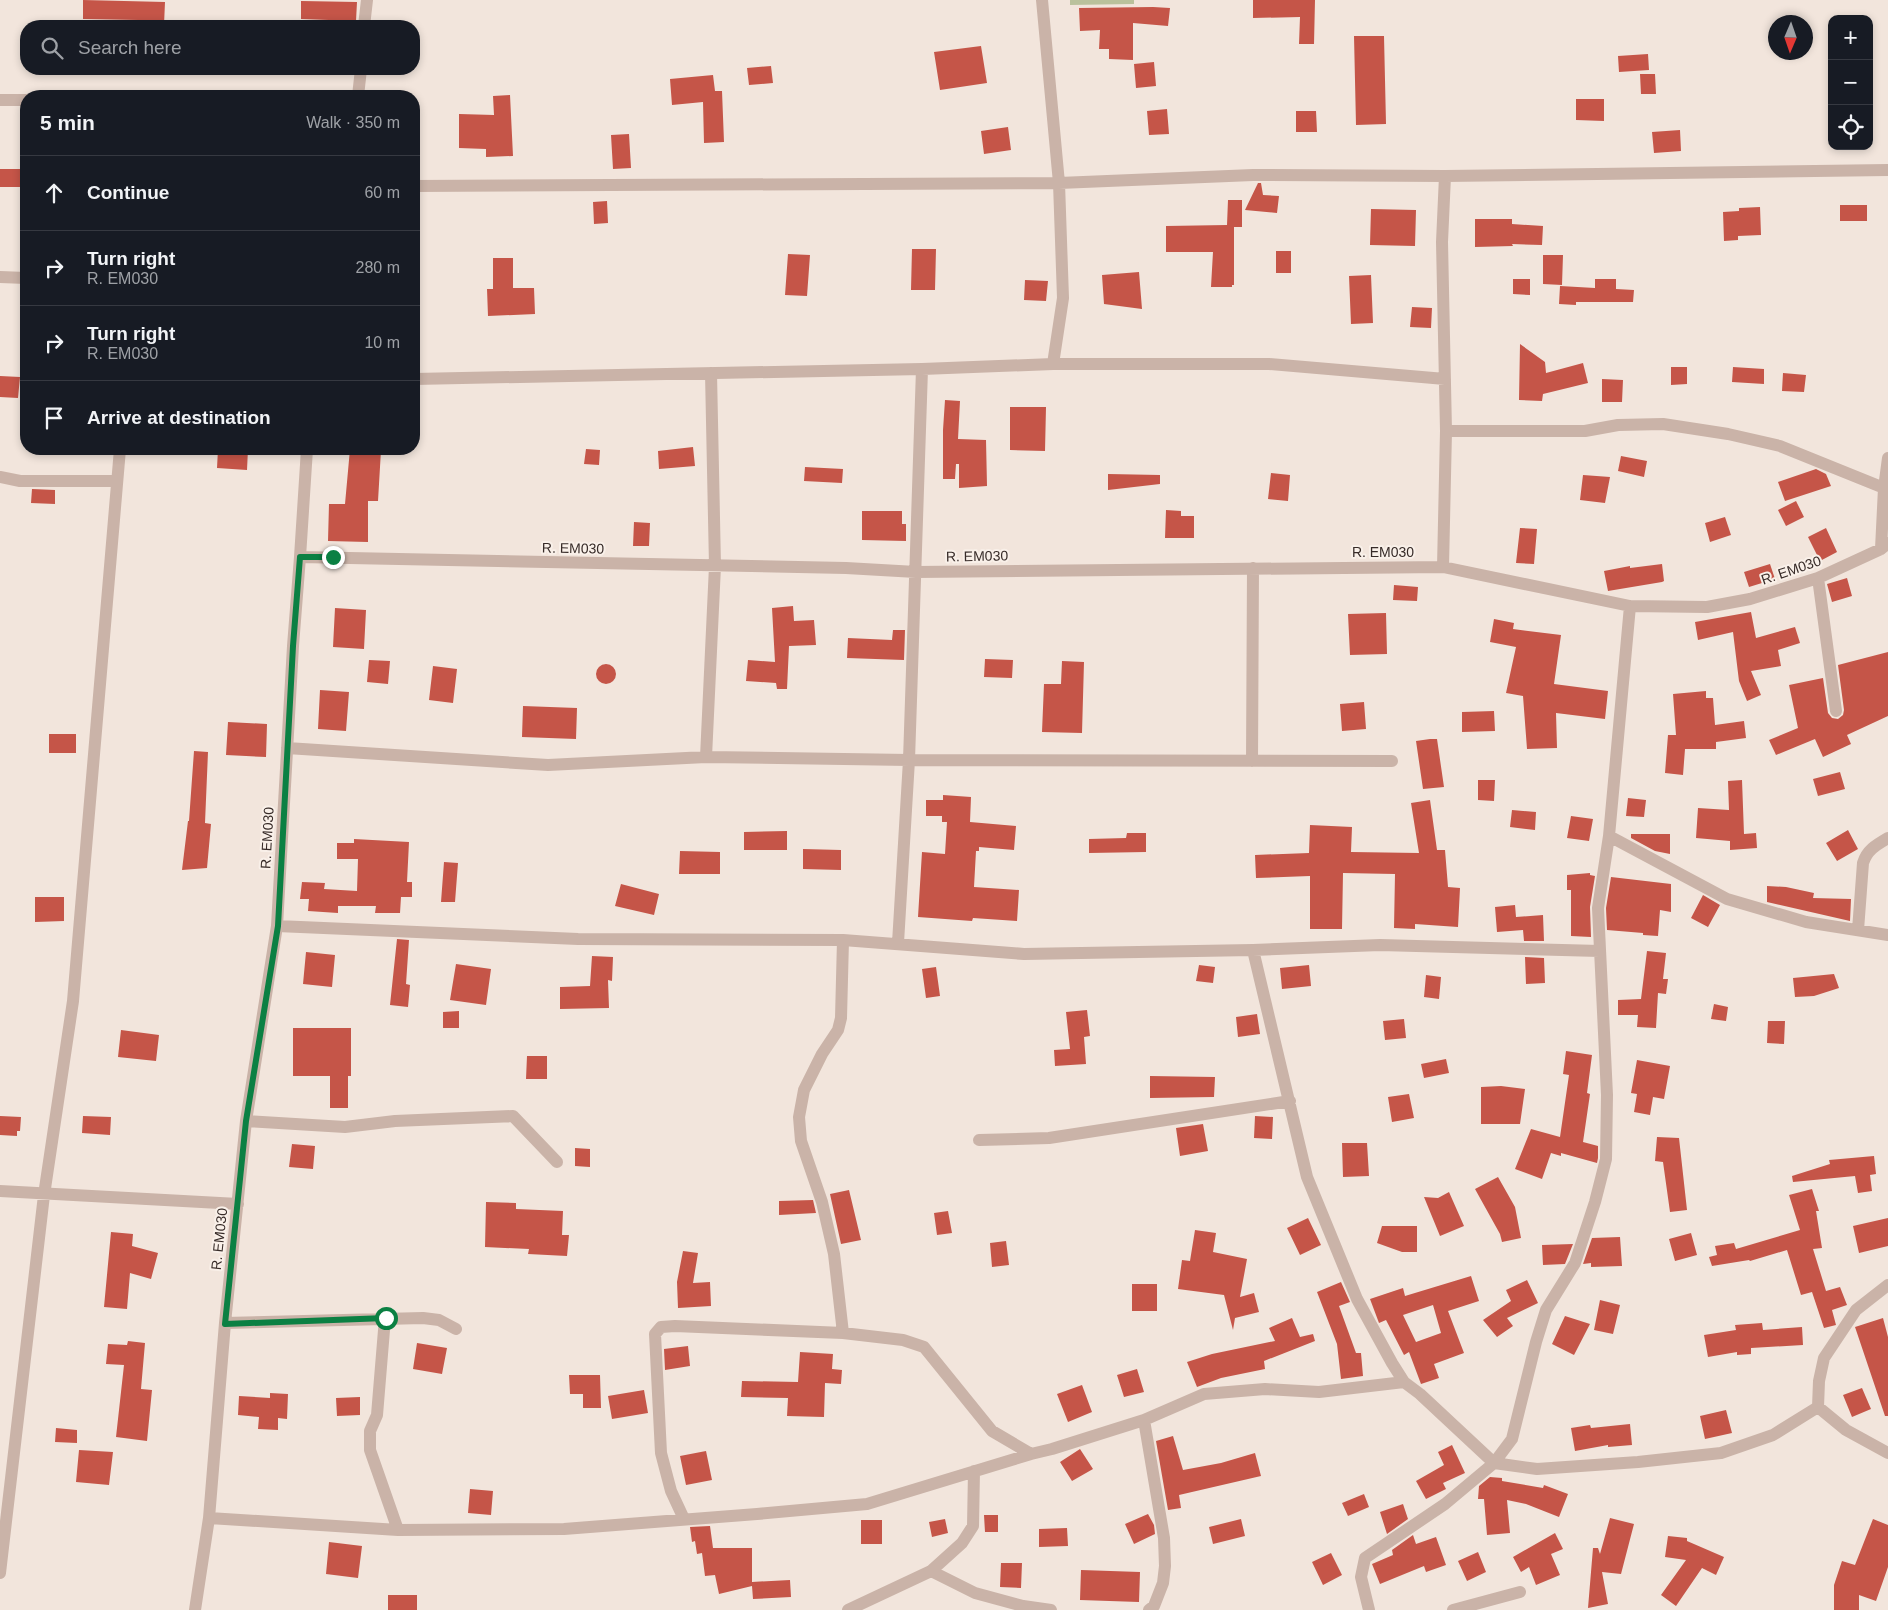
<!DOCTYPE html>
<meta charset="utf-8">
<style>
body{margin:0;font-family:Helvetica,sans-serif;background:#20242c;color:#f1f3f6}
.controls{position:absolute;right:15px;top:15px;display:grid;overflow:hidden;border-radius:10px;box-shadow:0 2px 8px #0003}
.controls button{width:45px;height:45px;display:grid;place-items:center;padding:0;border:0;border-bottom:1px solid #363941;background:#171b24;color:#f1f3f6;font:25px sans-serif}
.compass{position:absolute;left:1768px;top:15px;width:45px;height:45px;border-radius:50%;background:#171b24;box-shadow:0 2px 8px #0003;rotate:182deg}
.stop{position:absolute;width:15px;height:15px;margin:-11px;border:4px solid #0b8043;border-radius:50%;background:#fff}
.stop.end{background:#0b8043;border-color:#fff;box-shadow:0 1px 5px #0008}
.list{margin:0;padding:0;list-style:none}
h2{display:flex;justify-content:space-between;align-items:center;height:65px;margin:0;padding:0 20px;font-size:21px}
h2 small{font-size:16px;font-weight:400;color:#9ea1a6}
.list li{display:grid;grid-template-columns:32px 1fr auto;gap:15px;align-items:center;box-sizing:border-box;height:75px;padding:0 20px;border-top:1px solid #363941}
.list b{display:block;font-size:19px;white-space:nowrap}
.list p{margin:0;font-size:16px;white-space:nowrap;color:#9ea1a6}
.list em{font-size:16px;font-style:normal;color:#9ea1a6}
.icon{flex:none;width:28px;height:28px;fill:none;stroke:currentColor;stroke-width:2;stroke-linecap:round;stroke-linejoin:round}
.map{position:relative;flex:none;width:1888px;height:1610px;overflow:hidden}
.search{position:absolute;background:#171b24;box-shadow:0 2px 8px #0003;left:20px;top:20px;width:400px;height:55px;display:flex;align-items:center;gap:12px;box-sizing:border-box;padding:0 18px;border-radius:20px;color:#9ea1a6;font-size:19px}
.panel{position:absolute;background:#171b24;box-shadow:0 2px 8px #0003;left:20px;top:90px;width:400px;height:365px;border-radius:20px}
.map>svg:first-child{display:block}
</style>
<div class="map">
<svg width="1888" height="1610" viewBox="0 0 1888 1610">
<rect width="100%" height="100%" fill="#f2e5dc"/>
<path fill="#bac19c" d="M1070,0H1134V4L1070,5Z"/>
<path fill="#c55548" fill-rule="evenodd" d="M83,0L165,2L164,25L137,24L138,20L83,19Z
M1253,0H1315L1314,44H1299L1300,17L1253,18Z
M301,1L357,2L356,21L301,19Z
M1153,7L1170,8L1168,26L1133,23V60L1109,59V49H1099L1100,30L1080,31L1079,8Z
M1354,36H1384L1386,124L1356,125Z
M981,46L987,83L940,90L934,52Z
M1648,54L1649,70L1619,72L1618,56Z
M1154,62L1156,86L1136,88L1134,64Z
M771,66L773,83L749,85L747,68Z
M1640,74H1655L1656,94H1641Z
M713,75L715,91H722L724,142L704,143L703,102L672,105L670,79Z
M510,95L513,156L486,157V149L459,148V114L494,115L493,96Z
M1576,99H1604V121L1576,120Z
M1167,109L1169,134L1149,135L1147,111Z
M1296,111H1316L1317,132H1296Z
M1008,127L1011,150L984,154L981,131Z
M1680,130L1681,151L1654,153L1652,132Z
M629,134L631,168L613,169L611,135Z
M0,169H26V187H0Z
M1258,183H1261L1263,195L1279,196L1277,213L1245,210Z
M1228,200H1242V227H1234V285H1232V287H1211L1213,252H1166V226L1227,225Z
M607,201L608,223L594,224L593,202Z
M1840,205H1867V221H1840Z
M1760,207L1761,235L1738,236V240L1724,241L1723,212L1739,211V208Z
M1371,209L1416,210L1415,246L1370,245Z
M1475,219H1512V224L1543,226L1542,245L1512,244L1513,246L1475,247Z
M912,249H936L935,290H911Z
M1276,251H1291V273H1276Z
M788,254L810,255L807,296L785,295Z
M1543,255H1563L1562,285L1543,284Z
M493,258H513V288H534L535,314L488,316L487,289H493Z
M1139,272L1142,309L1104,304L1102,275Z
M1371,275L1373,323L1351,324L1349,276Z
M1513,279H1530V295L1513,294Z
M1595,279H1616V289L1634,290L1633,302H1576V305L1559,304L1560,286L1595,288Z
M1025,280L1048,281L1046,301L1024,300Z
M1412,307L1432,308L1431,328L1410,327Z
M1520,344L1545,362L1546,373L1583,363L1588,383L1543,394L1542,401L1519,400Z
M1671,367H1687V384L1671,385Z
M1733,367L1764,369V384L1732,382Z
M1783,373L1806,375L1804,392L1782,391Z
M0,376L20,377L18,398L0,397Z
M1602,379L1623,380L1622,402H1602Z
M945,400L960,401L958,439L986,440L987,486L959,488V464H956L955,479H943V430Z
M1010,407H1046L1045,451L1010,450Z
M693,447L695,466L659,469L658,451Z
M218,449H248L247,470L217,468Z
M350,449L381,450L378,501H368V542L328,541L329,504H345Z
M586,449L600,450L599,465L584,464Z
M1621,456L1647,461L1644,477L1618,471Z
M805,467L843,469L842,483L804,481Z
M1816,469L1826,474L1831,486L1785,501L1778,482Z
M1271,473L1290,475L1288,501L1268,499Z
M1108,474L1160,475V484L1108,490Z
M1583,475L1610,477L1605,503L1580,500Z
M32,489L55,490V504L31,503Z
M1796,501L1804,517L1786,526L1778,510Z
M1166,510L1181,511V516H1194V538H1165Z
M862,511H902V524H906V541L862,540Z
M1725,517L1731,535L1710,542L1705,523Z
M634,522L650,523L649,546H633Z
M1520,528L1537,529L1534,564L1516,563Z
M1826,528L1837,552L1820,561L1808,537Z
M1662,564L1664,581L1662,582L1608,591L1604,571L1630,566V568Z
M1770,564L1775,579L1749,587L1744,572Z
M1847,578L1852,596L1832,602L1827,584Z
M1394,585L1418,587L1417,601L1393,600Z
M793,606L794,621L814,620L816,645L789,646L787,689H777L776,683L746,681L748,660L775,662L772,608Z
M335,608L366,610L364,649L333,647Z
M1751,612L1756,638L1795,627L1800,643L1778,650L1781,666L1751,671L1761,695L1747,701L1739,681L1733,632L1698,640L1695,622Z
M1386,613L1387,654L1350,655L1348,614Z
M1494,619L1514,623L1513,629L1561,635L1554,684L1608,691L1605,719L1556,713L1557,748L1527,749L1523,696L1506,693L1516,647L1490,642Z
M893,630H905L904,660L847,658L848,638L892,640Z
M1888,652V716L1847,735L1851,744L1823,757L1815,739L1776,755L1769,740L1798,728L1789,685L1823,678L1828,713L1832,718L1838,719L1843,715L1844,710L1838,665Z
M985,659L1013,660L1012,678L984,677Z
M369,660L390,661L388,684L367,682Z
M1062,661L1084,662L1082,733L1042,732L1044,684H1061Z
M596 674a10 10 0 1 1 20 0a10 10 0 1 1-20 0Z
M433,666L457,669L453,703L429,700Z
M320,690L349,692L346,731L318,729Z
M1706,691V698H1713L1715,725L1744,721L1746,738L1716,742V749H1685L1683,775L1665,773L1668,735H1676L1673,694Z
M1364,702L1366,729L1342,731L1340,704Z
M523,706L577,708L576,739L522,737Z
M1494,711L1495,731L1462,732V712Z
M228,722L267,724L266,757L226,755Z
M49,734H76V753H49Z
M1430,739H1437L1444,787L1423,789L1416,741Z
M194,751L208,752L205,823L211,824L207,868L182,870L188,821H189Z
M1840,772L1845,789L1818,796L1813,779Z
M1478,780H1495L1494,801L1478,800Z
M1742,780L1744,834L1756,833L1757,848L1730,850V841L1696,838L1698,808L1729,810L1728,781Z
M943,795L971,797L970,822L1016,826L1014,850L979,847V851H976L974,887L1019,890L1017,921L973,918L972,921L918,917L922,852L945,854L947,822H942V816H926V800H943Z
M1628,798L1646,800L1644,817L1626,816Z
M1430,800L1437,850H1445L1448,887L1460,888L1458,927L1415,924V929L1394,928L1395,874L1343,873L1342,929H1310V876L1256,878L1255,855L1309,853L1310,825L1352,827L1351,852L1419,853L1411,803Z
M1512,810L1536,812L1535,830L1510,827Z
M1571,816L1593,819L1589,841L1567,838Z
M1848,830L1858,849L1837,861L1826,843Z
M787,831V850H744V832Z
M1127,833H1146V852L1089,853V839L1126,838Z
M1631,834H1670V854L1655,851L1631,838Z
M354,839L409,842L407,882H412V897H401L400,913H375L376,906H338V913L308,911L309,899H300L302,882L325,883L324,889L357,891L358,859H337V843H354Z
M803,849L841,850V870L803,869Z
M680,851L720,852V874H679Z
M444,862L458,863L455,902H441Z
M1590,873V875L1595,876L1590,907L1591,937L1571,936V890H1567V875Z
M1611,877L1671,884V912L1660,910L1658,936L1643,935V933L1607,930L1606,908Z
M621,884L659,894L654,915L615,906Z
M1767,886L1786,887L1814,893L1813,898L1851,899L1850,921L1767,902Z
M1703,895L1720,905L1708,927L1691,918Z
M35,897H64V921L35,922Z
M1515,905L1516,917L1543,915L1544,941H1524L1523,930L1497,932L1495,907Z
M397,939L409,940L406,984L410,985L408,1007L390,1005Z
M1647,951L1666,953L1663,979H1668L1666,994L1658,993L1656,1028L1637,1027L1638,1015H1618V1000L1641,999Z
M306,952L335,955L332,987L303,984Z
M592,956L613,957L612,981L608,980L609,1008L560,1009V987L590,986Z
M1525,957L1544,958L1545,983L1526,984Z
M456,964L491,969L486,1005L450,1000Z
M1199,965L1215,967L1213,983L1196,981Z
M1309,965L1311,986L1282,989L1280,968Z
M936,967L940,996L926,998L922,969Z
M1834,974L1839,988L1814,996L1795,997L1793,978Z
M1426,975L1441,977L1439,999L1424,997Z
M1714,1004L1728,1007L1726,1021L1711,1019Z
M1087,1010L1090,1036L1084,1037L1086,1064L1055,1066L1054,1050L1070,1049L1066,1012Z
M459,1011V1028H443V1012Z
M1257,1014L1260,1034L1238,1037L1236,1017Z
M1404,1019L1406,1038L1385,1040L1383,1021Z
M1768,1021H1785L1784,1044L1767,1043Z
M293,1028H351V1076H348V1108H330V1076H293Z
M121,1030L159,1035L156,1061L118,1057Z
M1566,1051L1592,1055L1587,1093L1590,1094L1583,1142L1598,1146V1158L1597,1163L1561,1153V1156L1551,1153L1542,1179L1515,1169L1531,1129L1560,1137L1569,1075L1563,1074Z
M527,1056H547V1079H526Z
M1446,1059L1449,1073L1424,1078L1421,1064Z
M1637,1060L1670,1066L1664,1099L1653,1097L1650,1115L1634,1112L1637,1094L1631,1093Z
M1150,1076L1215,1077L1214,1097L1150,1098Z
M1501,1086L1525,1089L1520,1124H1481V1087Z
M1409,1094L1414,1118L1392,1122L1388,1097Z
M0,1116L21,1117L20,1131H17V1136L0,1135Z
M83,1116L111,1117L110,1135L82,1133Z
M1255,1116L1273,1117L1272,1139L1254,1138Z
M1203,1124L1208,1151L1180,1156L1176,1128Z
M1657,1137L1679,1138L1687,1210L1670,1212L1663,1162L1655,1161Z
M1342,1143H1367L1369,1176L1343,1177Z
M292,1144L315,1146L313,1169L289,1167Z
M575,1148L590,1149V1167L575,1166Z
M1874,1156L1876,1174L1870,1175L1872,1191L1858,1193L1855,1176L1793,1182L1792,1176L1830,1164L1829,1160Z
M1498,1177L1515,1207L1521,1238L1502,1242L1500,1234L1475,1189Z
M1812,1189L1819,1211H1816L1822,1248L1813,1249L1826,1291L1840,1287L1847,1305L1832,1310L1836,1325L1824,1328L1812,1292L1801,1295L1787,1250L1750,1261L1749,1260L1712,1266L1709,1257L1717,1255L1715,1246L1734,1243L1736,1249L1800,1230L1789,1195Z
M849,1190L861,1240L841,1244L830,1194Z
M1449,1192L1464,1226L1440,1236L1424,1197L1438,1198Z
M813,1200L816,1213L779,1215V1201Z
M486,1202L516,1203V1209L563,1211L562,1235H569L567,1256L528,1254L529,1249L485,1247Z
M948,1211L952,1233L937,1235L934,1213Z
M1308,1218L1321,1245L1300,1255L1287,1228Z
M1888,1218V1246L1859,1253L1853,1226Z
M1382,1226H1417V1252H1402L1377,1243Z
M1195,1230L1216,1233L1213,1252L1247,1259L1240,1297L1254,1293L1259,1312L1235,1318L1233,1330L1224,1295L1178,1289L1182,1260L1190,1261Z
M111,1232L133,1234L132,1246L158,1253L151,1279L130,1273L127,1309L104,1307Z
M1691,1233L1697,1255L1675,1261L1669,1239Z
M1620,1237L1622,1266L1591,1267V1263L1583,1264L1592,1238Z
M1006,1241L1009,1265L992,1267L990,1243Z
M1573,1244L1565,1264L1543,1265L1542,1245Z
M683,1251L698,1253L693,1283L710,1282L711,1306L678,1308L677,1282Z
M1471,1276L1479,1301L1448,1311L1464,1353L1434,1364L1439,1378L1421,1384L1409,1352L1404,1355L1386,1320L1379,1323L1370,1299L1403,1288L1405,1296ZM1433,1305L1441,1333L1416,1342L1403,1315Z
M1527,1280L1538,1303L1507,1318L1513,1326L1497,1337L1483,1320L1511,1301L1506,1290Z
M1341,1282L1350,1302L1339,1306L1356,1353H1361L1363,1376L1341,1379L1337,1344L1317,1292Z
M1132,1284H1157V1311H1132Z
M1600,1300L1620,1305L1613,1334L1594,1330Z
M1565,1316L1590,1324L1574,1355L1552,1344Z
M1292,1318L1300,1337L1313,1334L1315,1341L1264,1361L1265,1369L1221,1378L1197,1387L1187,1362L1212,1354L1275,1341L1269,1328Z
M1883,1318L1888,1337V1416H1885L1855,1327Z
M1762,1323L1763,1330L1802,1327L1803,1345L1751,1348V1354L1737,1355V1352L1708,1357L1704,1335L1736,1330L1735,1325Z
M128,1341L145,1343L141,1389L152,1390L147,1441L116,1437L124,1365L106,1364L108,1344L127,1345Z
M417,1343L447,1348L442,1374L413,1369Z
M688,1346L690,1366L665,1370L664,1349Z
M800,1352L833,1354L832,1369L842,1370L841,1384L825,1383L824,1417L787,1416L788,1398L741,1397L742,1381L798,1382Z
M1137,1369L1144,1392L1124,1397L1117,1375Z
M569,1375H600L601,1408H583V1394H570Z
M1082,1385L1092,1412L1068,1422L1057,1394Z
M1862,1388L1871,1409L1852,1417L1843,1395Z
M644,1390L648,1413L612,1419L608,1396Z
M270,1393L288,1394L287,1419L278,1418V1430L258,1429L259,1417L238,1415L239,1396L270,1398Z
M360,1397V1415L337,1416L336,1398Z
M1726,1410L1732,1433L1705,1439L1700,1416Z
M1630,1424L1632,1445L1608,1447V1445L1575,1451L1571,1428L1590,1425L1591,1428Z
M56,1428L77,1430V1443L55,1442Z
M1173,1436L1183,1470L1221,1463L1255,1453L1261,1476L1179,1495L1181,1508L1168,1510L1156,1441Z
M1452,1445L1465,1473L1443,1483L1446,1489L1426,1499L1416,1481L1444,1465L1438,1452Z
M1080,1449L1093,1469L1072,1481L1060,1462Z
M79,1450L113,1452L109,1485L76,1482Z
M706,1451L712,1480L686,1485L680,1456Z
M1490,1477L1502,1478V1481L1543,1488L1544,1485L1568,1494L1559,1517L1526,1504L1507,1500L1510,1533L1487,1535L1484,1499H1478L1479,1486Z
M470,1489L493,1491L491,1515L468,1513Z
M1364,1494L1369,1507L1348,1516L1342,1503Z
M1403,1504L1408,1519L1387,1534L1380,1512Z
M1148,1514L1154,1525L1155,1534L1134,1544L1125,1524Z
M984,1515H998V1532H985Z
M1610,1518L1634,1524L1621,1574L1602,1572L1608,1604L1588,1608L1593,1548H1598L1600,1554Z
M945,1519L948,1533L932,1537L929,1522Z
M1241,1519L1245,1536L1213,1544L1209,1527Z
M1873,1519L1888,1525V1567L1876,1601L1859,1595V1610H1834V1585L1842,1561L1855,1565Z
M861,1520H882V1544H861Z
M710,1526L713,1548H752V1582L790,1580L791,1597L753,1599L752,1586L719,1594L715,1575L705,1576L702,1553L697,1554L695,1541L692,1542L690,1527Z
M1067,1528L1068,1546L1039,1547V1529Z
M1555,1533L1563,1549L1551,1554L1560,1575L1536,1585L1529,1567L1521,1572L1513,1557Z
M1413,1535L1416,1544L1436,1537L1446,1565L1426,1572L1424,1566L1380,1584L1372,1564L1393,1555L1392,1550Z
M1668,1536L1687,1538V1541L1724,1557L1716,1575L1702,1568L1676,1606L1661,1595L1686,1560L1665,1557Z
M329,1542L362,1546L358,1578L326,1574Z
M1478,1552L1486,1572L1467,1581L1458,1561Z
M1331,1553L1342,1575L1323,1585L1312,1562Z
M1001,1563H1022L1021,1588L1000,1587Z
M1081,1570L1140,1572L1139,1602L1080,1600Z
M388,1595H417V1610H388Z"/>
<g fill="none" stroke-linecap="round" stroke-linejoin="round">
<path stroke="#cab3a8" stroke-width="12" d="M1042,0L1059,183L1063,298L1053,364
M364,26L367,0
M358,96L361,69
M0,100H26
M414,186L1059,183L1253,175L1445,176L1888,170
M0,277L26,278
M414,379L922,369L1053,364H1269L1445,379
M1446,431H1585L1618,425L1663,424L1728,434L1780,446L1884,488
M0,477L20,481H116
M1881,549L1884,488L1888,458
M300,557L307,449
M1443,567L1446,431L1442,242L1445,176
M1818,578L1836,711
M287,748L548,765L706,757L909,760L1392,761
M706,757L715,566L711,373
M1252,761L1253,568
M1609,836L1727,899L1806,922L1888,935
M277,926L578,939L843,940L1024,954L1253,950L1380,945L1600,951
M1858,930L1863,863C1867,850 1876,845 1888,838
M843,940L841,1018L838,1030L822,1054L804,1090L799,1117L801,1141L822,1202L834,1254L843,1333L903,1340L924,1347L992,1431L1031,1454
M898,943L909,760L922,369
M1253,950L1307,1177L1357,1299L1392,1363L1404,1382L1420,1394L1494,1463L1537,1469L1638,1462L1721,1453L1773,1435L1818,1407
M246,1121L345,1127L395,1121L513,1116L557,1162
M979,1140L1049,1138L1290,1101
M0,1191L238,1204
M1888,1285L1856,1310L1824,1358L1819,1381L1818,1407L1846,1430L1888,1453
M385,1318L377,1415L370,1431V1450L398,1530
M225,1323L423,1318L439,1320L456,1329
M1144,1420L1164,1538L1165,1566L1163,1583L1154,1606L1149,1610
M209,1518L398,1530L564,1529L757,1514L867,1504L1031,1454L1052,1449L1144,1420L1204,1394L1265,1389L1319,1392L1404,1382
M684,1519L671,1491L661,1453L655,1334L661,1327L675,1326L843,1333
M931,1571L975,1593L1023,1606L1051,1610
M0,1573L44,1195L73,1001L120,449
M195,1610L209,1518L225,1323L246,1121L277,926L293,646L300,557L846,568L916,572L1443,567L1630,606L1707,607L1750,599L1818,578L1881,549L1888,543
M848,1610L931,1571L962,1543L973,1526L974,1471
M1369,1610L1361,1577L1365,1558L1445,1504L1494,1463L1512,1439L1536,1342L1546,1310L1575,1263L1595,1202L1606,1159L1607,1095L1598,908L1609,836L1630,606
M1453,1610L1520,1592"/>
</g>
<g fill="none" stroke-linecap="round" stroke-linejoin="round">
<path stroke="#0b8043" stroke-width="6" d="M333,557H300L293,646L278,926L246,1121L225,1324L386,1318"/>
</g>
<g text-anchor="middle" stroke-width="4" stroke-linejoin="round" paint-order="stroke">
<g font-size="14" fill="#372b28" stroke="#f9f0e9">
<text transform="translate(573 548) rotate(1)" y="5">R. EM030</text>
<text x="1383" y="557">R. EM030</text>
<text transform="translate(977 556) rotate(-1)" y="5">R. EM030</text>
<text transform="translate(1791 570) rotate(-19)" y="5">R. EM030</text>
<text transform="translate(267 838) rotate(-87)" y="5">R. EM030</text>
<text transform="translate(219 1239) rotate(-84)" y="5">R. EM030</text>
</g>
</g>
</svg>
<div class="controls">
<button>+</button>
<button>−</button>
<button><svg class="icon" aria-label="locate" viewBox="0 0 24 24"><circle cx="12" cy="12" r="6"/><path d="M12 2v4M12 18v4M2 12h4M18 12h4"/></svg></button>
</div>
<svg class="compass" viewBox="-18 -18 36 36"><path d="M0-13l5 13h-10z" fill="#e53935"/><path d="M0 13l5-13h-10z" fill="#9ea1a6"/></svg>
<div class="stop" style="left:386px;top:1318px"></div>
<div class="stop end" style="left:333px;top:557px"></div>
<div class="search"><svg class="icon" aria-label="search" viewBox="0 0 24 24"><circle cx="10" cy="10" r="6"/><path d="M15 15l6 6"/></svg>Search here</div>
<section class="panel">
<h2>5 min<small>Walk · 350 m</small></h2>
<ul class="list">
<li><svg class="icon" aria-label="ahead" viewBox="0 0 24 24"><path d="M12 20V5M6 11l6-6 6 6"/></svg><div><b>Continue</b></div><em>60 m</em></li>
<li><svg class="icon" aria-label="right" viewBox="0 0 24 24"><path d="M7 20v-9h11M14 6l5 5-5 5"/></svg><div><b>Turn right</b><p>R. EM030</p></div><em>280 m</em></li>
<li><svg class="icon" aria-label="right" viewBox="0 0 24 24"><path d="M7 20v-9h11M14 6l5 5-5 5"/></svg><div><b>Turn right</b><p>R. EM030</p></div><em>10 m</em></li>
<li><svg class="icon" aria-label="arrive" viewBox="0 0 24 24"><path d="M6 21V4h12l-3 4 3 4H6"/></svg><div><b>Arrive at destination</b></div></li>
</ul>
</section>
</div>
